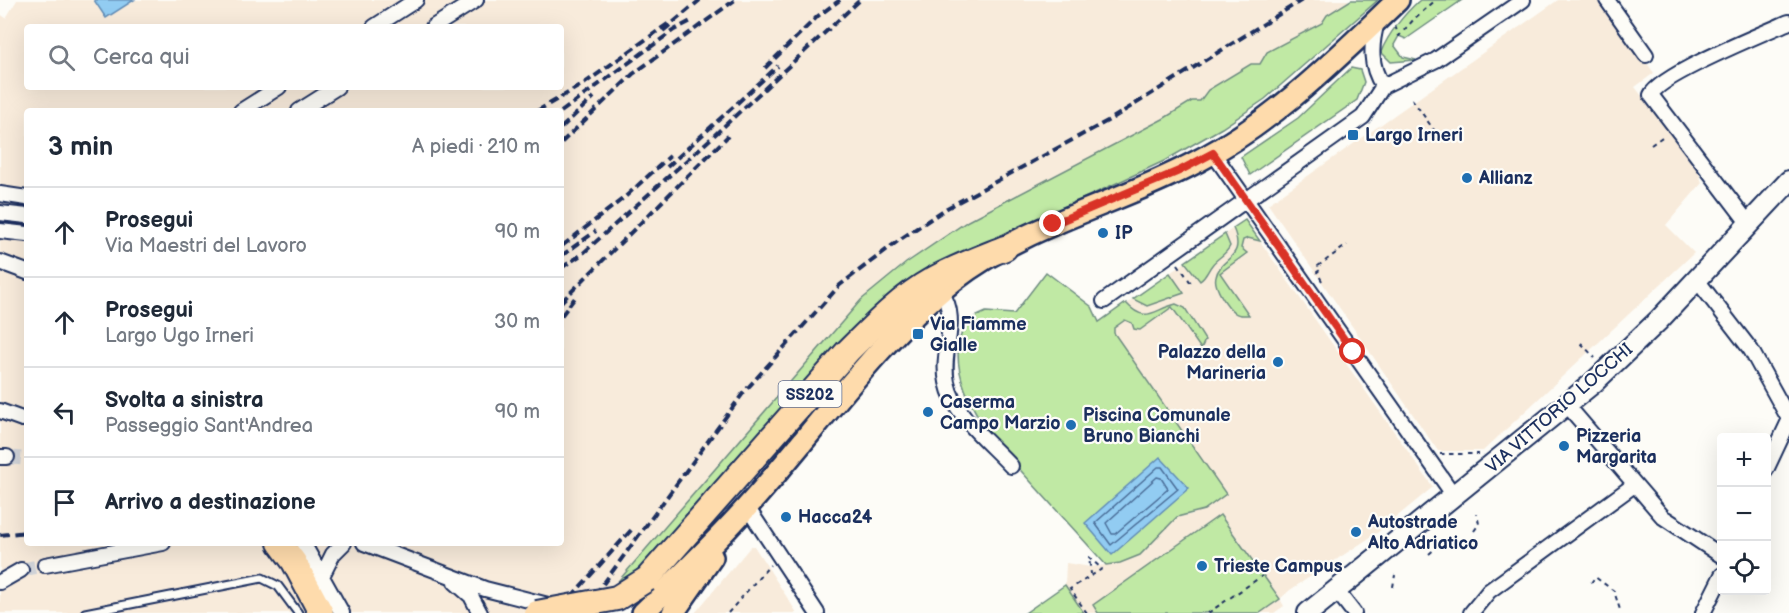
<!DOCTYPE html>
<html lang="it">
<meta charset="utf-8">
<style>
body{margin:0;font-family:"Balsamiq Sans",sans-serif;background:#f2f2f3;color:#1f2937}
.controls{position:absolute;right:18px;bottom:18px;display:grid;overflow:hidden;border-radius:6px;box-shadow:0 6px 24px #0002}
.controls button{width:54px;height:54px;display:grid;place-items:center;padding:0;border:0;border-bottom:2px solid #e0e1e3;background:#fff;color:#1f2937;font:30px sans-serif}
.stop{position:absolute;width:18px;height:18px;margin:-14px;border:4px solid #d93025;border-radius:50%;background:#fff}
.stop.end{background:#d93025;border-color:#fff;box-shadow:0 2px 6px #0008}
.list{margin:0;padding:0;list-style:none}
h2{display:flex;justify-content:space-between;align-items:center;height:78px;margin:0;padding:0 24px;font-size:26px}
h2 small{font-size:20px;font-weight:400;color:#747a83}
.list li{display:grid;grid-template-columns:39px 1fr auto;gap:18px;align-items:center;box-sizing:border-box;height:90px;padding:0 24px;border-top:2px solid #e0e1e3}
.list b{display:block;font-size:22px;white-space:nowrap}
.list p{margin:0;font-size:20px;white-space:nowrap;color:#747a83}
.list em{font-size:20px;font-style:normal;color:#747a83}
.icon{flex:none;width:33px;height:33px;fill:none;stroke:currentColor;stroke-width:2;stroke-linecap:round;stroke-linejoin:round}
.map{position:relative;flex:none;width:1789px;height:613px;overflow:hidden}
.search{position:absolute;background:#fff;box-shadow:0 6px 24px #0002;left:24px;top:24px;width:540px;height:66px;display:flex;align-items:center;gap:15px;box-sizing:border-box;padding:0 21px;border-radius:6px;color:#747a83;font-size:22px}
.panel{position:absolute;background:#fff;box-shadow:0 6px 24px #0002;left:24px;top:108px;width:540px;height:438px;border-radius:6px}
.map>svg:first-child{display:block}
</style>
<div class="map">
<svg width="1789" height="613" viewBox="0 0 1789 613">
<rect width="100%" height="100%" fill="#fdfcf7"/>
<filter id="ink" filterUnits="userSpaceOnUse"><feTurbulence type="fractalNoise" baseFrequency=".0167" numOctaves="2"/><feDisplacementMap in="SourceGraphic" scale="12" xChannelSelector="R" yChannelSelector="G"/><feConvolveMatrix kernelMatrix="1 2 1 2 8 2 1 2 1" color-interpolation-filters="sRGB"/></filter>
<g filter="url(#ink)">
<path fill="#f8ebdb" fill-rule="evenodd" d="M17,0H94L106,18L134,0H1351L1327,15L1323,23L1267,52L1260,64H1251L1208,90L1200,101H1192L1163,119L968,221L905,263L861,300L608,593L535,613H0V14L6,18ZM27,27H561V87H27ZM27,111H561V543H27Z
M1558,0H1602L1654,73L1635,87L1697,166L1702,183L1666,225L1694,253L1483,451H1438L1268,204Z
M1245,220L1433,487L1377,533L1290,590L1280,599L1284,606L1274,613H1084L1065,585L1066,563L1091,567L1120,563L1140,555L1177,517L1194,514L1099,323Z
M751,546H754L797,613H695Z"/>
<path fill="#c0e9a4" stroke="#6e8c81" stroke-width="1.5" d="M1351,0H1378L1265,99L1222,128L1164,161L1035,221L961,259L907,282L864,318L643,571L608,593L861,300L906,263L968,221L1163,119L1192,101H1200L1208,90L1251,64H1260L1267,52L1322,23L1327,15Z
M1420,0H1462L1406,39L1399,36L1394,45L1403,57L1416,60L1391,62L1381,52C1388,34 1405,13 1420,0Z
M1351,68L1360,70L1364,82L1357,100L1250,175L1241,157L1298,118Z
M1245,220L1260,241L1248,238L1243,240L1241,248L1247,253L1220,273L1249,315C1245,315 1239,316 1235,313C1227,307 1213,286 1216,277C1220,256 1247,260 1233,228Z
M1225,234L1230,246C1226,255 1218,257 1212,265C1207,271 1207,276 1200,281L1185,262Z
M1046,272L1092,307L1099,322L1126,303C1146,325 1154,309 1176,304L1185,308L1205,340L1201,349L1172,307L1140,330L1134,329L1132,323L1125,320L1114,328V333L1226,494L1204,510L1177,517L1140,555L1120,563L1106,565L1003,451C975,418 941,362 968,320L986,312L1014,314Z
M1170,273L1184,293L1147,306L1133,299Z
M1220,515L1280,599L1260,613H1098L1093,605Z
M1065,585L1084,613H1025Z"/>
<path fill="#92ccf2" stroke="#628db7" stroke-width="1.5" d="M94,0H134L106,18Z
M1160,457L1189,488L1112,555L1085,523Z"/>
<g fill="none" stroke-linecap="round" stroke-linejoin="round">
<path stroke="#4b6e99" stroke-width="1.5" d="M1158,467H1162L1178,489L1111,545L1095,523Z
M1157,477L1161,478L1168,489L1115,534H1112L1106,523Z"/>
<path stroke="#d0d3d8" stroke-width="14" stroke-dasharray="14 7" stroke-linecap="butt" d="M7,457L27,459
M21,570L45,565"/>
<g stroke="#1b2f5e" stroke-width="11">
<path id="lane" d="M85,613L262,578L278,586L298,613"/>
</g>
<g stroke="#1b2f5e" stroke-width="18">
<path id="street" d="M1607,0L1646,55
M1377,22C1371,44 1369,66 1383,86
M374,27L416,0
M433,27L476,0
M241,111L279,87
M299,111L337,87
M1213,153L1455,497
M0,194L27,198
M0,213L27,216
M1749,224L1651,95C1660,75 1764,33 1789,22
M0,231L27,234
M0,262L27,272
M1697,280L1751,350L1789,419
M941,292C961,319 940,351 947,382C954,416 988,441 1011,466
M1104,301L1363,117L1383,86L1436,60L1523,0
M1567,405L1663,517L1722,556
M0,411L22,419
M0,457H7
M1766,470L1789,421
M747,507L817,613
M303,543L342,613
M364,543L485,589L552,606
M45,565L163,543
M322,576L333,554L344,543
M0,582L21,570
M455,582L471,596L480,613
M1336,590L1354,613
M1471,613L1489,591L1634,485
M1703,613L1722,575"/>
</g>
<g stroke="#1b2f5e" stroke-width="24">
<path id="secondary" d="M1308,613L1593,383L1659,320L1789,181"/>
</g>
<g stroke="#1b2f5e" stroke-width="26">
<path id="primary" d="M643,613C678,578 714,544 747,507C813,434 877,341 954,280C1026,224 1119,204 1198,161C1275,121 1336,59 1398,0
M673,613L712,557"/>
</g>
<g stroke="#1b2f5e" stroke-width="28">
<path id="highway" d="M280,543L294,562L321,613
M647,579L847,352C873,326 900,298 932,280C955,267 980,258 1005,248"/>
</g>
<path stroke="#1b2f5e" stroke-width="2" stroke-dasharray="4.5 4.5" stroke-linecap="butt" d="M1395,26L1399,36L1415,18L1436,0
M1412,99L1436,133
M1651,145L1665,135
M1178,264L1193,286
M1322,281L1317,272L1320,270L1318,266L1347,245
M1581,343L1595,358
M1440,454H1479
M1474,531L1479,524L1477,514
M1429,554L1436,548
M1591,583L1595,577L1614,591L1621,613
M1393,587L1395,575
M728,613L770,565
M1087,613L1070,589L1102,569L1089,557L1091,574
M1208,613L1262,576"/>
<use href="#lane" stroke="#fdfcf7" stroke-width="7"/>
<use href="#street" stroke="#fdfcf7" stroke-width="14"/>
<use href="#secondary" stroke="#fdfcf7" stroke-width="20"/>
<use href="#primary" stroke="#fedbac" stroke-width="21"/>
<use href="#highway" stroke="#fedbac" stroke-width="24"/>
<path stroke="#1b2f5e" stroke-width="4" stroke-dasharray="9 4.5" stroke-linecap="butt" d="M663,31L700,0
M765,68L818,16L840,0
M537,111L585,83L669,23
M561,112L674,30L691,21
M561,128L594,97
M561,143L633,74L735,0
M667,167L778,66
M562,246L625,197L670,156
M561,256L596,231
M561,268L581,255L707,142L860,0
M561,302L728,136
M561,316L577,295
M0,535L27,532
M595,595L744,392L840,285L902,238L947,208L1111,119L1302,0
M571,597L633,528"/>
<g stroke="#1b2f5e" stroke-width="28" stroke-linecap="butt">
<path id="highway-bridge" d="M537,613L617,598L647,579"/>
</g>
<use href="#highway-bridge" stroke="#fedbac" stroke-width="24"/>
</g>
</g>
<g fill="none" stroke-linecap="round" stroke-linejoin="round" filter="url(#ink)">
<path stroke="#d93025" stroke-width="8" d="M1053,224L1179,171L1213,153L1353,352"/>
</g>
<g fill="#1f6fb2" stroke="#fdfcf7" stroke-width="2">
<rect x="1347" y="129" width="12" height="12" rx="3"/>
<circle cx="1467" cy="178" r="6"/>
<circle cx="1103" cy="233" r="6"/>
<rect x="912" y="328" width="12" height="12" rx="3"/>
<circle cx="1278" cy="362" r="6"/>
<circle cx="928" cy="412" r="6"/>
<circle cx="1071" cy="425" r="6"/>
<circle cx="1564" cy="446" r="6"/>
<circle cx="786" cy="517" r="6"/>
<circle cx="1356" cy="532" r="6"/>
<circle cx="1202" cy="566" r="6"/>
</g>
<g text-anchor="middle" stroke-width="4.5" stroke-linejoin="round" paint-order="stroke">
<rect fill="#fdfcf7" stroke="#5f6c8c" stroke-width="1.5" x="778.5" y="381" width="63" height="26" rx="4.5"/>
<g font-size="16" font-weight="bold" fill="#1b2f5e">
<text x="810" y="400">SS202</text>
</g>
<g font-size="18" font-weight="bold" fill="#1b2f5e" stroke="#fdfcf7" text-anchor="start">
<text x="1365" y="141">Largo Irneri</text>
<text x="1479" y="184">Allianz</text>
<text x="1115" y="239">IP</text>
<text x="930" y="330">Via Fiamme<tspan x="930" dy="21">Gialle</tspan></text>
<text x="1266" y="358" text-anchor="end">Palazzo della<tspan x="1266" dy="21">Marineria</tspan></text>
<text x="940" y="408">Caserma<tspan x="940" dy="21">Campo Marzio</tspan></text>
<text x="1083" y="421">Piscina Comunale<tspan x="1083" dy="21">Bruno Bianchi</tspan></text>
<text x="1576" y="442">Pizzeria<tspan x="1576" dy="21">Margarita</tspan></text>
<text x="798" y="523">Hacca24</text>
<text x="1368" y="528">Autostrade<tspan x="1368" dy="21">Alto Adriatico</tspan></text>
<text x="1214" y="572">Trieste Campus</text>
</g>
<g font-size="18" fill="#1b2f5e" stroke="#fdfcf7">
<text transform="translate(1559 408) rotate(-41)" y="6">VIA VITTORIO LOCCHI</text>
</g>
</g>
</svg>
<div class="controls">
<button>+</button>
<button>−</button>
<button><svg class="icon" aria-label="locate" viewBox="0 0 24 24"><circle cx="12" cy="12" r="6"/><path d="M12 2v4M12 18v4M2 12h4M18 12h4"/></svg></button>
</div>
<div class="stop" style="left:1353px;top:352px"></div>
<div class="stop end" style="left:1053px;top:224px"></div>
<div class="search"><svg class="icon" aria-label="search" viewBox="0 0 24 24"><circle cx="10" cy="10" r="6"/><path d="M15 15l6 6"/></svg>Cerca qui</div>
<section class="panel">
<h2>3 min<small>A piedi · 210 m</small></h2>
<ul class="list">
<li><svg class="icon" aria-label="ahead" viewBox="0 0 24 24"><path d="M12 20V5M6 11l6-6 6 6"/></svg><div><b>Prosegui</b><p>Via Maestri del Lavoro</p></div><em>90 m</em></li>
<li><svg class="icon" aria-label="ahead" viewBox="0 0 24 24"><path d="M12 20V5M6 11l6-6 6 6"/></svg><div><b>Prosegui</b><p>Largo Ugo Irneri</p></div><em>30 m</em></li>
<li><svg class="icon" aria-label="left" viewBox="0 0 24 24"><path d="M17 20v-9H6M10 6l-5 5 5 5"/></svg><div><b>Svolta a sinistra</b><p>Passeggio Sant'Andrea</p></div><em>90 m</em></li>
<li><svg class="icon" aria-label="arrive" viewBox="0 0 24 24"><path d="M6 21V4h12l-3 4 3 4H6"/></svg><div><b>Arrivo a destinazione</b></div></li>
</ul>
</section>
</div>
